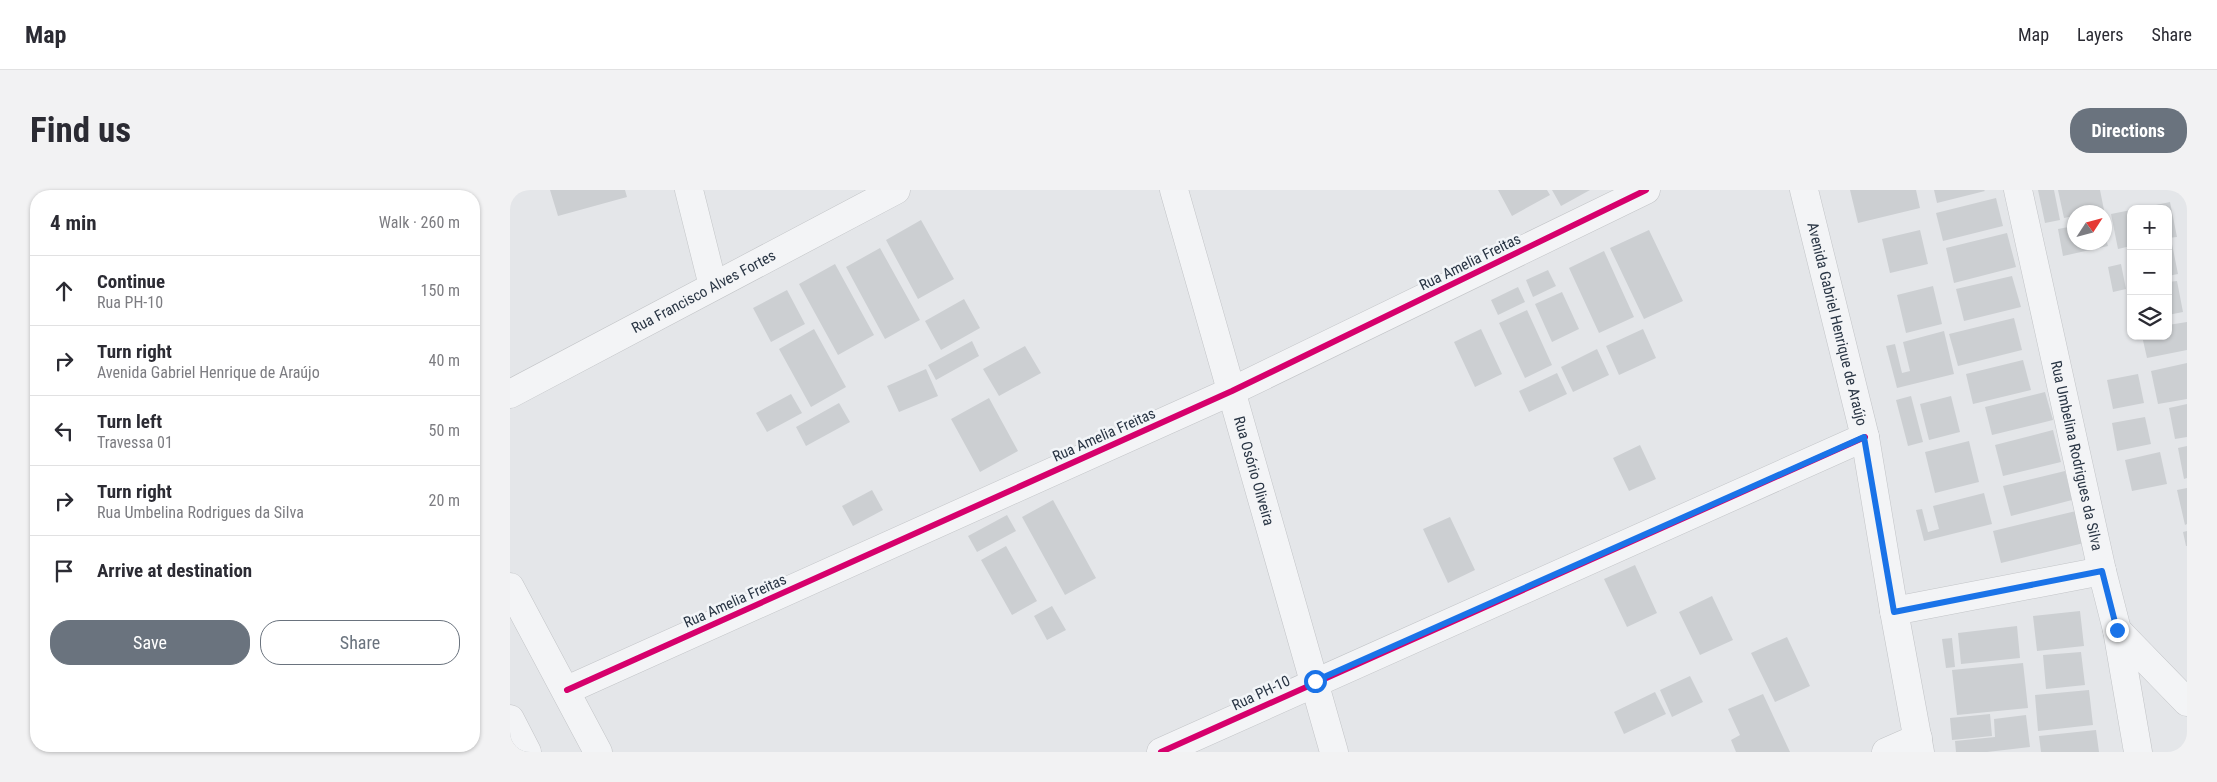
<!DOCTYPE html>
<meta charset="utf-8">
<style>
body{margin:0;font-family:"Roboto Condensed",sans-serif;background:#f2f2f3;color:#2b2b33}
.controls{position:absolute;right:15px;top:15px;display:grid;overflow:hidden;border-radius:10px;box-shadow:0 1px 4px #0004}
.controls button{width:45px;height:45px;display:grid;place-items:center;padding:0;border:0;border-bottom:1px solid #e1e1e2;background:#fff;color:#2b2b33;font:25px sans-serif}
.compass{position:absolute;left:1557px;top:15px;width:45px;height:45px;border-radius:50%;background:#fff;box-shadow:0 1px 4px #0004;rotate:54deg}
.stop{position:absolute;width:15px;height:15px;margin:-11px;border:4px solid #1a73e8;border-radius:50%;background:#fff}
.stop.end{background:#1a73e8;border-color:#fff;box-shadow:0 1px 5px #0008}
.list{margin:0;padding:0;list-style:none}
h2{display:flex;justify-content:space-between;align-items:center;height:65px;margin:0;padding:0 20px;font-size:21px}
h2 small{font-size:16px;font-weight:400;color:#7c7c81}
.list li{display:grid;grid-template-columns:32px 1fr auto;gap:15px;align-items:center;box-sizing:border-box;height:70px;padding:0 20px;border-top:1px solid #e1e1e2}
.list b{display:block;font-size:19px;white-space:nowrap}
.list p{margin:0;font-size:16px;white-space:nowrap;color:#7c7c81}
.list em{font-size:16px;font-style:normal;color:#7c7c81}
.actions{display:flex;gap:10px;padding:15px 20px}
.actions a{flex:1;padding:11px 0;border:1px solid #6a737e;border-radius:20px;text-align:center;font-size:18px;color:#6a737e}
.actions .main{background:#6a737e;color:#fff}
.icon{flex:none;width:28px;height:28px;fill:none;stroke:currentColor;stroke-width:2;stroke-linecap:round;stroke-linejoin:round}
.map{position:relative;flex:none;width:1677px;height:562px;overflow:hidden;border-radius:20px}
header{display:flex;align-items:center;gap:30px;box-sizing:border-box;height:70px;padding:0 25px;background:#fff;border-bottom:1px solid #e1e1e2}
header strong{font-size:24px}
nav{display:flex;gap:28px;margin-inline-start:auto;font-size:18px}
.intro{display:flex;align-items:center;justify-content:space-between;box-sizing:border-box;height:120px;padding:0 30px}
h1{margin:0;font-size:35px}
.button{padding:12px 22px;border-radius:20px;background:#6a737e;color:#fff;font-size:18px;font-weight:700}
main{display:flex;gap:30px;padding:0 30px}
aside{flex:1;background:#fff;border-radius:20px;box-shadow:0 1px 4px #0004}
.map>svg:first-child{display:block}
</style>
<header>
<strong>Map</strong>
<nav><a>Map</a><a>Layers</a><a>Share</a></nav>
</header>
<div class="intro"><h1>Find us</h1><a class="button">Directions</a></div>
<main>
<aside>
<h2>4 min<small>Walk · 260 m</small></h2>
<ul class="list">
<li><svg class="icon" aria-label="ahead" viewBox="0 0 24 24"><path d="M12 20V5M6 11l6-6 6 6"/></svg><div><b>Continue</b><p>Rua PH-10</p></div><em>150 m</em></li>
<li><svg class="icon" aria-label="right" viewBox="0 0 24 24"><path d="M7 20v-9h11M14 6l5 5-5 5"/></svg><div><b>Turn right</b><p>Avenida Gabriel Henrique de Araújo</p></div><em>40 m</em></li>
<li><svg class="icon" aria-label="left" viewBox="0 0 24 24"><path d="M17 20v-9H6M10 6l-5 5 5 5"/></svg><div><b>Turn left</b><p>Travessa 01</p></div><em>50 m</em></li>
<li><svg class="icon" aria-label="right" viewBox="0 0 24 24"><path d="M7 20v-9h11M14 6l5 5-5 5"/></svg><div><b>Turn right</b><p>Rua Umbelina Rodrigues da Silva</p></div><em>20 m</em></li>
<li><svg class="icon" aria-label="arrive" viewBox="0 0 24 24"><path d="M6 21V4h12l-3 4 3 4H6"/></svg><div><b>Arrive at destination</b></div></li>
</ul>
<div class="actions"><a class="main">Save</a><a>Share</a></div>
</aside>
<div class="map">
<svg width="1677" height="562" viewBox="0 0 1677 562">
<rect width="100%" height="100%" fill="#e4e6e9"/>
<path fill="#cccfd2" d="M40,0H115L117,7L48,26Z
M988,0H1037L1040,5L1002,26Z
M1042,0H1080L1051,16Z
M1340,0H1406L1410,18L1348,33Z
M1424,0H1474L1475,1L1427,13Z
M1528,0H1544L1550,30L1535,33Z
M1548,0H1590L1594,20L1564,22V26L1554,28Z
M1486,8L1493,36L1433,51L1426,23Z
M1660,12L1667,47L1658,48V19H1646V15Z
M1621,20V56L1608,59L1601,24Z
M411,30L444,89L408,109L376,50Z
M1564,36V52H1594L1595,46L1598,56L1553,66L1548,39Z
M1139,40L1173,111L1134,129L1100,58Z
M1410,40L1418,74L1380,83L1372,49Z
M1497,43L1506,77L1444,93L1436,58Z
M1658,54H1662L1668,84L1658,86Z
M370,58L410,130L375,149L336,77Z
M1094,61L1124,127L1089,143L1059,78Z
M325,74L364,145L328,165L289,94Z
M1611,74L1616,99L1603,102L1598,77Z
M1038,80L1046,96L1023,107L1016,90Z
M1502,86L1511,117L1454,131L1446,99Z
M1667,91L1673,122L1658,125V92Z
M1423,96L1432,134L1396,143L1387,105Z
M1008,97L1015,112L988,125L981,110Z
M277,100L295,134L261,152L243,118Z
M1052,102L1069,139L1042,152L1025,114Z
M454,109L470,138L431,160L415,131Z
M1017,120L1042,175L1015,188L989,133Z
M1504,128L1512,160L1448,176L1439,144Z
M1677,132V160L1637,168L1632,146H1658V135Z
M304,139L336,197L301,217L269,159Z
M971,139L992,184L965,197L944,152Z
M1133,139L1146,168L1109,185L1096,156Z
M1434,141L1444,184L1387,198L1376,156L1385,154L1392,183L1400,181L1393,152Z
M462,151L469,166L426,190L418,175Z
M515,156L531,183L489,206L473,179Z
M1087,159L1099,185L1063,202L1051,177Z
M1513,170L1521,200L1463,214L1456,184Z
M1677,173V209L1648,214L1641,181Z
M416,179L428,206L389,222L377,196Z
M1047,183L1057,204L1019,222L1009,201Z
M1628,184L1634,213L1603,219L1597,190Z
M1535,202L1543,230L1482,245L1475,217Z
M281,204L292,223L257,242L246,223Z
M1401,206L1413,252L1398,256L1386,210Z
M1441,206L1450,242L1419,250L1410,214Z
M479,208L508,261L470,282L441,229Z
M329,213L340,232L296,256L286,237Z
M1677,214V247L1665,249L1659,218Z
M1635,227L1641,254L1607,261L1602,233Z
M1543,240L1551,272L1493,286L1485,255Z
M1459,251L1469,292L1425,303L1415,262Z
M1130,255L1146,289L1119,301L1103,268Z
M1677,256V288L1674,289L1668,258Z
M1650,262L1657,294L1622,301L1615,270Z
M1555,281L1562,310L1501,326L1493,296Z
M1677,298V334L1675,335L1667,300Z
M362,300L373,320L343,336L332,316Z
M1474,303L1482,334L1414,351L1406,320L1412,319L1418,342L1429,339L1423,316Z
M543,310L586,388L555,405L512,327Z
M1566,321L1574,353L1491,373L1483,341Z
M497,325L506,341L467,362L458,346Z
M940,327L965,380L938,393L913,339Z
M1677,341V356H1676L1673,342Z
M496,356L527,411L502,425L471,370Z
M1125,375L1147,423L1117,437L1094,389Z
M1202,406L1223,450L1190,465L1169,422Z
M542,416L556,440L537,450L524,426Z
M1570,421L1574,456L1527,461L1523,426Z
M1507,436L1510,468L1451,474L1448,443Z
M1277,447L1300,496L1265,512L1241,463Z
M1442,448L1445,477L1436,478L1432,449Z
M1571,462L1575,495L1536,499L1533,465Z
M1513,473L1518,518L1447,525L1442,480Z
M1180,486L1193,512L1162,527L1150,500Z
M1579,500L1583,535L1528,541L1525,505Z
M1145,502L1156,524L1114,544L1104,522Z
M1253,504L1280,562H1226L1221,550L1230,545L1218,519Z
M1480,524L1482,546L1442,550L1440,528Z
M1516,525L1520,557L1477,562H1446L1445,551L1485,547L1484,529Z
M1586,540L1589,562H1531L1529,546Z"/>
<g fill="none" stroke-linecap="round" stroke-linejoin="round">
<g stroke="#c2c4c7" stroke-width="29">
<g id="minor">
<path d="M179,0L203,96"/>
<path id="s1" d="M664,0L824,562"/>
<path id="s2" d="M1294,0L1355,247L1384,421L1410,562"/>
<path id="s3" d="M1508,0L1592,381L1607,440L1628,562"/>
<path id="s4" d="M0,204L386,0"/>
<path d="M0,397L88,562"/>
<path d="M1384,421L1592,381"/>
<path d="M1607,440L1677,512"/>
<path d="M57,500L722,201L1136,0"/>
<path d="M0,529L17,562"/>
<path d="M651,562L1355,247"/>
<path d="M1376,562L1408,548"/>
</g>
</g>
<use href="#minor" stroke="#f3f4f6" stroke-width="28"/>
<g stroke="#f2f5f8" stroke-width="9">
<path id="cycleway" d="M57,500L722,201L1136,0
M651,562L1355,247"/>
</g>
<use href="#cycleway" stroke="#d6006c" stroke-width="6"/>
</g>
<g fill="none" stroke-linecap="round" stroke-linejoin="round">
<path stroke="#1a73e8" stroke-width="6" d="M805,491L1354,247L1384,422L1592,381L1607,440"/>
</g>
<g text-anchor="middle" stroke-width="5" stroke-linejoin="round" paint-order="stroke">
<g font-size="15" fill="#293544" stroke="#f2f5f8">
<text transform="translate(960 72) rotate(-26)" y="5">Rua Amelia Freitas</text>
<text dy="5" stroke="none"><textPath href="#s4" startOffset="219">Rua Francisco Alves Fortes</textPath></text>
<text dy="5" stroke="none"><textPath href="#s2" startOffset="138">Avenida Gabriel Henrique de Araújo</textPath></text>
<text transform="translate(594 245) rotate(-24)" y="5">Rua Amelia Freitas</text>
<text dy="5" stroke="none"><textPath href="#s3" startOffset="272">Rua Umbelina Rodrigues da Silva</textPath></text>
<text dy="5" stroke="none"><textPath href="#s1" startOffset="292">Rua Osório Oliveira</textPath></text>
<text transform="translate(225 411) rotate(-24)" y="5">Rua Amelia Freitas</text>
<text transform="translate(751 503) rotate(-25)" y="5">Rua PH-10</text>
</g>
</g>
</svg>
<div class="controls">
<button>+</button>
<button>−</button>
<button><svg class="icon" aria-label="layers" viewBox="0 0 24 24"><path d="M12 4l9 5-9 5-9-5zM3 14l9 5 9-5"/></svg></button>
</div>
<svg class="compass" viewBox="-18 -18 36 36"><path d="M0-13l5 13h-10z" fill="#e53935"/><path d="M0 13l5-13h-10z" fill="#7c7c81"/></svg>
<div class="stop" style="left:805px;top:491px"></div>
<div class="stop end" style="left:1607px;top:440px"></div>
</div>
</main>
